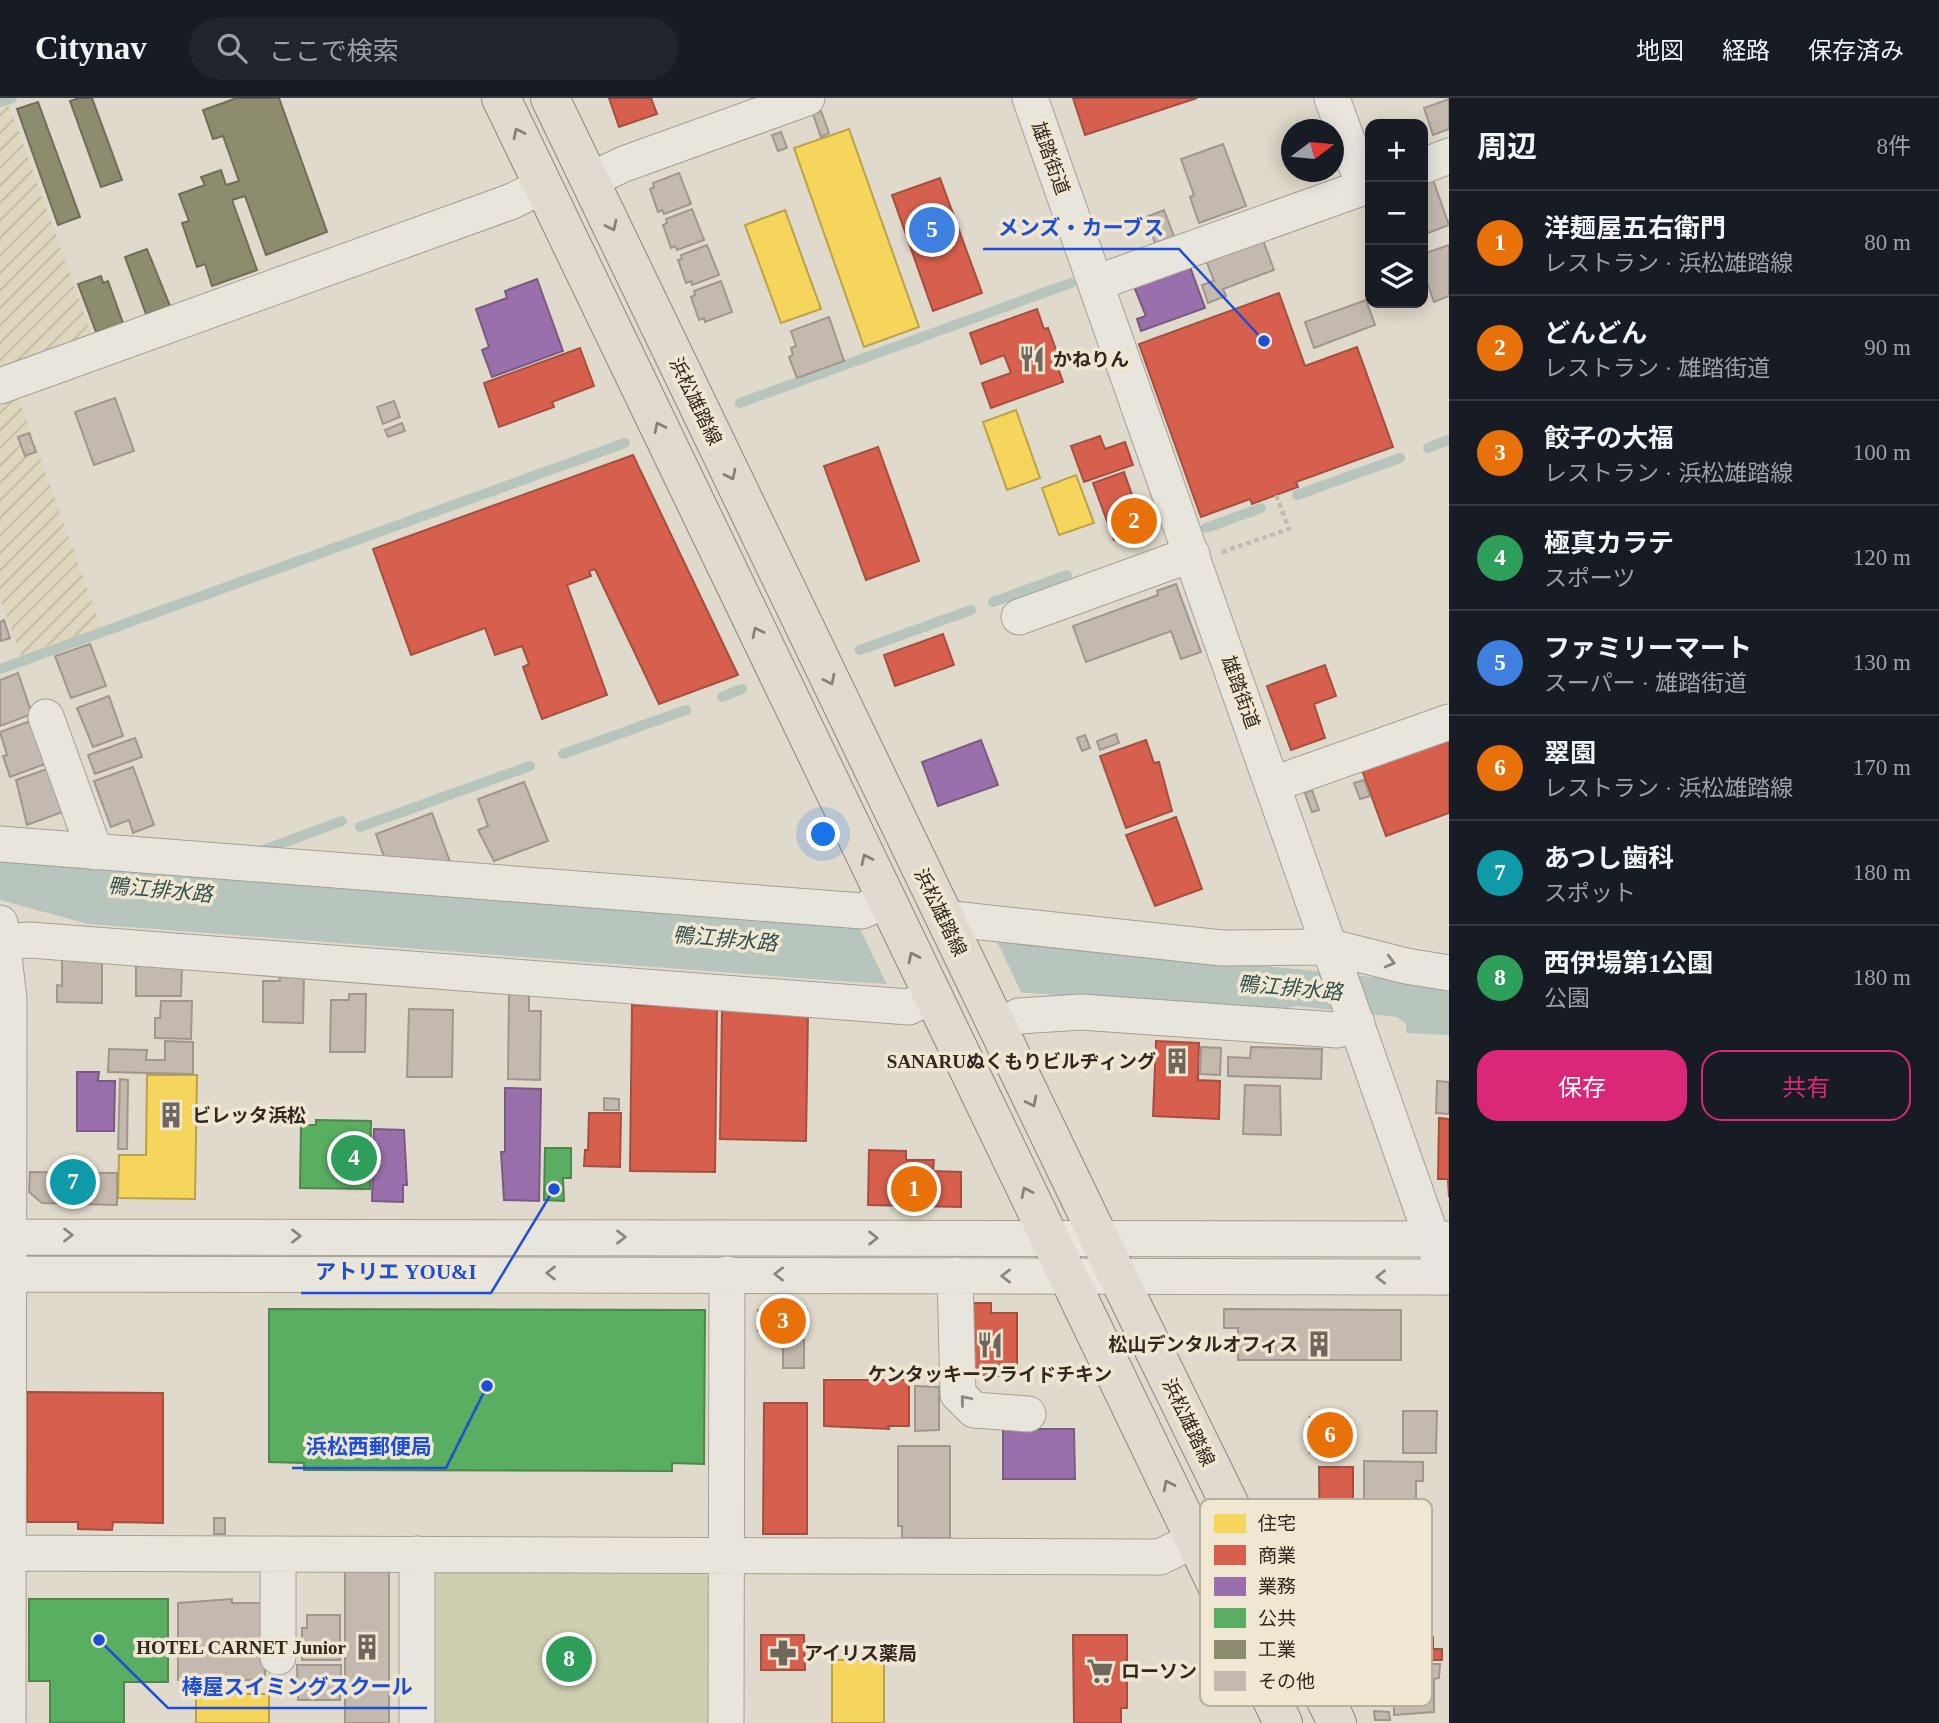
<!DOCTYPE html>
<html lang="ja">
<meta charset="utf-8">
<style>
body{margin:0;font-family:"Times New Roman","Noto Sans JP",serif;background:#20242c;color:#f1f3f6}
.controls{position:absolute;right:21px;top:21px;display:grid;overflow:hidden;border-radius:14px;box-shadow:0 4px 18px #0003}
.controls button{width:63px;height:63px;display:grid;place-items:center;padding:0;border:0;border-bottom:2px solid #363941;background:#171b24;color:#f1f3f6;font:35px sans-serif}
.compass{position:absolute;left:1281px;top:21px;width:63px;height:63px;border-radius:50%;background:#171b24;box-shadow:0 4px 18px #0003;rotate:74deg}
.you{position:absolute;left:824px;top:737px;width:24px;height:24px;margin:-18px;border:5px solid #fff;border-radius:50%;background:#1a73e8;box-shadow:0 0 0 10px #1a73e833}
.badge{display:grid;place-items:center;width:46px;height:46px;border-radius:50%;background:#db2777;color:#fff;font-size:23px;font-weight:700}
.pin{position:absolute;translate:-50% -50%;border:4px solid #fff;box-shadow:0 2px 7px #0006}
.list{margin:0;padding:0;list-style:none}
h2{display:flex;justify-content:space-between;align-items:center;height:91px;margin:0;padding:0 28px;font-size:30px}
h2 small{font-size:23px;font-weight:400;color:#9ea1a6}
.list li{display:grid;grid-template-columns:46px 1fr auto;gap:21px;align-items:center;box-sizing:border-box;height:105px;padding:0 28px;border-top:2px solid #363941}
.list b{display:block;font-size:26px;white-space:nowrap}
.list p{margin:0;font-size:23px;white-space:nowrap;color:#9ea1a6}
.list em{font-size:23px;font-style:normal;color:#9ea1a6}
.actions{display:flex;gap:14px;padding:21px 28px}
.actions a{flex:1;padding:16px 0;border:2px solid #db2777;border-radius:21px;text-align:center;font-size:24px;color:#db2777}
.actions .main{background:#db2777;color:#fff}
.icon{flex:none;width:38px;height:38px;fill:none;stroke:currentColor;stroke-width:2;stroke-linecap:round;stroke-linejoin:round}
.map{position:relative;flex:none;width:1449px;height:1625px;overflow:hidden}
header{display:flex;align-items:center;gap:42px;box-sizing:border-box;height:98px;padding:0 35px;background:#171b24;border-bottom:2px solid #363941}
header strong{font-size:33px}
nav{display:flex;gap:38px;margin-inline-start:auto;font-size:24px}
.search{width:490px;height:63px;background:#20242c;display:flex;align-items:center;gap:18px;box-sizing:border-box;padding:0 24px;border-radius:38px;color:#9ea1a6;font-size:26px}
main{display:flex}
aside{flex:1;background:#171b24}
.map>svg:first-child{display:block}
</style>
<header>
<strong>Citynav</strong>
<div class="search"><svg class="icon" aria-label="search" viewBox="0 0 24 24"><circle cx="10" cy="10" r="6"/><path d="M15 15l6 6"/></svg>ここで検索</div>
<nav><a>地図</a><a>経路</a><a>保存済み</a></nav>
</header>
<main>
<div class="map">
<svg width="1449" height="1625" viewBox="0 0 1449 1625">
<defs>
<pattern id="farmland-furrows" width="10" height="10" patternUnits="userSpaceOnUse" patternTransform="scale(1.75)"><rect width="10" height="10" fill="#ded7be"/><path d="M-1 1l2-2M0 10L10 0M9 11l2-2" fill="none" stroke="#bfb9a3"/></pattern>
</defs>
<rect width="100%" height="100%" fill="#e0dacc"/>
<path fill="url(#farmland-furrows)" d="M9,7L92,237L0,271V11Z
M18,298L101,529L21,558L0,501V305Z"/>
<path fill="#ceceb0" d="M438,1470L701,1471L715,1486L714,1625H424V1485Z"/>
<path fill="#b7c5bc" d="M0,755L704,812L1374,879L1449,894V937L1406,935V926L1397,919L1297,908L1280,911L839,883L88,826L0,802Z"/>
<path fill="#e0dacc" d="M855,820L991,831L1022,896L888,889Z"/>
<path fill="#f6d55c" stroke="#bba14a" stroke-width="2" d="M849,31L919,229L864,249L794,50Z
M785,112L821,211L781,225L745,127Z
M1016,312L1040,380L1007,392L983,324Z
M1076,377L1094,425L1059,437L1042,390Z
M147,977H197L195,1101L118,1100L119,1057H146Z
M832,1562H884V1625H832Z
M196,1596H269V1625H196Z"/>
<path fill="#d6604d" stroke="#a54f3f" stroke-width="2" d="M609,0H651L657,16L619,29Z
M1073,0H1197L1085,37Z
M940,80L982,195L933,213L892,97Z
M1279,195L1305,268L1357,249L1393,349L1296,384L1298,389L1276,397L1252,406L1250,401L1201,419L1139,246Z
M1037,211L1044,231L1048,230L1061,265L1057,267L1063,284L991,310L982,285L1011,275L1004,257L981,266L970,235Z
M580,250L594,288L552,304L554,309L499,329L484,285Z
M1100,338L1105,351L1125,344L1133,367L1084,384L1071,348Z
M878,349L919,463L866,482L824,368Z
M633,357L738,577L659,606L595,471L589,473L591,478L567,487L607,597L542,621L523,569L529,566L522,548L495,557L485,530L411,557L373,451Z
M1124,374L1144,431L1114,442L1093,385Z
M943,536L954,567L895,588L884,557Z
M1325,567L1336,598L1314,606L1325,640L1291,652L1267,588Z
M1449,640V715L1386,738L1362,672Z
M1146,642L1154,665L1159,664L1172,713L1126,730L1100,658Z
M1176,719L1202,791L1155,808L1126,737Z
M632,907L717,908L715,1074L630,1073Z
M722,911L808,913L806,1043L720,1041Z
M1156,943L1199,945L1198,982L1220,983L1219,1021L1153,1018Z
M589,1015H621L620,1069L584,1068L585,1052H588Z
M1439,1020L1449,1021V1099L1448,1081H1438Z
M869,1052L906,1053V1062H934L933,1073L961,1074V1109L868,1107Z
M963,1205H991V1215H1017V1278H964Z
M758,1212H807V1233H758Z
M824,1282H909V1328H888L889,1331L824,1328Z
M27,1294L163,1295V1425L113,1424L112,1432L78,1431V1424H27Z
M764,1305H807V1436H763Z
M1310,1319H1349V1355H1310Z
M1319,1369H1353V1452L1320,1451Z
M761,1537H804L805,1572H761Z
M1073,1537H1127V1610H1121V1625H1074Z
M1352,1538L1433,1539V1551H1442V1562H1351Z"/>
<path fill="#9970ab" stroke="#7a5a81" stroke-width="2" d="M1189,166L1205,210L1141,233L1137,221L1146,218L1133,186Z
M537,181L563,253L492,279L482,252L489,249L476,211L507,200L505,193Z
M981,642L998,687L938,708L922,664Z
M77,974H99L98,983H115L114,1033H77Z
M505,990L541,991L539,1103L504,1102L501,1054H505Z
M374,1031L404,1032L407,1087H403V1104L372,1103Z
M1003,1331H1074L1075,1381H1003Z"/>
<path fill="#5aae61" stroke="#4e864d" stroke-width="2" d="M316,1022L371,1023L370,1091L300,1090L301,1027H316Z
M545,1050H571V1080H563L564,1103L544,1102Z
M269,1211L705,1212L704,1366L672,1365V1373L304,1372V1365L269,1364Z
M29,1501H168V1584H124V1625H50V1583H29Z"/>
<path fill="#8c8c6e" stroke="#716e56" stroke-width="2" d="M79,0H92L122,82L101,89L70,3Z
M237,0H279L327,134L266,157L245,98L232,102L257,172L212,188L205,166L197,169L182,125L189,123L179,96L205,87L201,79L221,72L226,87L239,83L223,38L213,41L203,12Z
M38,4L80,119L58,127L17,11Z
M147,151L170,208L146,216L125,159Z
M101,178L103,185L108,183L123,225L96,234L78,186Z"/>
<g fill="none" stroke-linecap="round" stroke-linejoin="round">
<path stroke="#b7c5bc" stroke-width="10" d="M0,4L12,0
M740,305L1071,185
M1428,350L1449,342
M1297,397L1400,360
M1206,430L1261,410
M993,504L1067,477
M860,552L971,512
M0,571L625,345
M722,599L742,591
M563,656L686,612
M360,729L530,668
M261,753L342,723"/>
</g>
<path fill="#c3b9ae" stroke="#a0968c" stroke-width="2" d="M1449,1V31L1433,37L1424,10Z
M821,13L829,35L821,39L813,16Z
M781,34L787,50L778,53L772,37Z
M1223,46L1246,108L1199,125L1190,99L1194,97L1181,61Z
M679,75L691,106L664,116L662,112L658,114L650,91L654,89L653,85Z
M1433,82L1449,127L1423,137V86Z
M692,111L704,142L677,152L675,148L671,150L663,127L667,125L666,121Z
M1164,112L1176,144L1157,151L1146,119Z
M1263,142L1274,172L1223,191L1226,198L1208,205L1202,187L1214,183L1206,162Z
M707,147L719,177L692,187L691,183L686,185L678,162L682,161L681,157Z
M1449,147V198L1434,204L1423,173V156Z
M721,183L732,214L705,224L704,220L699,222L691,199L695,197L694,193Z
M1366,202L1375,227L1314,250L1305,224Z
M829,219L844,263L797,280L789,259L793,257L791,250L796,248L791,233Z
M115,300L134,353L94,367L75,314Z
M394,303L400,319L383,326L377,309Z
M402,325L405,333L388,339L385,332Z
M29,335L36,354L25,358L18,339Z
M1176,486L1201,554L1181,561L1171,533L1086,564L1073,528L1158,497L1157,493Z
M4,522L10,540L1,543L0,524Z
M90,546L106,588L71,600L55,558Z
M18,575L32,616L0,628V582Z
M109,598L123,638L93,649L77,610Z
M33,622L48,665L10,679L3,658L7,657L0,634Z
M1116,636L1119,645L1100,652L1097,643Z
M1085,637L1090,650L1082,653L1077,640Z
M135,640L142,659L95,676L88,657Z
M133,669L154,727L133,735L129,722L111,729L94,683Z
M50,670L65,713L27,727L16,682Z
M1364,682L1370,698L1360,701L1354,685Z
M524,684L548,743L494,763L478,732L488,728L478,701Z
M1312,692L1319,712L1312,714L1305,695Z
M432,715L450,764L411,770L407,760L387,767L376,736Z
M62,856L102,857V905L57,904V887L62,888Z
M136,864H155L154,869H182L181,898H136Z
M279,875L304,876L303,925L263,924V883H280Z
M509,894H529V913H541L540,982L508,981Z
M349,896H366L365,954H330L331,902H349Z
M161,903H192L191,941L155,940V920H160Z
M409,911L453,912L452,979H407Z
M165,943L193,944V976L108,974L109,951L147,952L146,962H165Z
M1201,949L1221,950L1220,977L1200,976Z
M1251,949L1322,951L1321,981L1228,978V959L1250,960Z
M120,981L128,982L127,1051H118Z
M1437,983L1449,984V1016L1436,1015Z
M1245,987L1280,988L1281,1037L1243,1036Z
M604,1000L619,1001V1012H604Z
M30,1074L117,1075V1107L42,1105L29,1094Z
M1224,1211L1401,1212V1262H1238V1230H1224Z
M783,1242H804V1270H783Z
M915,1288L939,1289V1332L915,1333Z
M1403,1313H1437L1436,1355H1403Z
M898,1348H950V1440H902V1428H898Z
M1364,1363L1423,1364V1383H1416V1408H1364Z
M214,1420H225V1436H214Z
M345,1473L389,1474V1625H345Z
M232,1501V1505H265V1582H178V1505Z
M307,1517H340V1562H302V1530H307Z
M1394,1566H1440L1439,1580L1434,1581V1614L1394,1617Z
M297,1567H341L340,1602H298Z
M1374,1613L1389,1614L1390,1622H1375Z"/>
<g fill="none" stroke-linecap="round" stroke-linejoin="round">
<g stroke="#a59f95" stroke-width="37">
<path id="minor" d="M1030,0L1440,1163
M1332,0L1364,89
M1423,68L1449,58
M590,82L624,66L807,0
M1096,185L1370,87
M0,288L510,104L543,88
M1019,519L1192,456
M46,619L95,754
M1274,686L1449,624
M0,746L862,813L885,802
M944,820L1222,850L1331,849L1406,868L1449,875
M0,825L9,901L8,1625
M4,844L30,842L909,909L932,898
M996,929L1019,918L1081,914L1337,932L1357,925
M0,1139L1449,1141
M0,1176L1449,1179
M955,1177L958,1296L974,1312L1028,1316
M0,1455L1160,1459L1194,1442
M278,1559V1456
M417,1625V1456
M726,1625L727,1176"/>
</g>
<g stroke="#8b857c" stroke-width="40">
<path id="major" d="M501,0L1283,1625
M550,0L1099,1140L1337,1625"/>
</g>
<path stroke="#c1bcb4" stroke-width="4.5" stroke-dasharray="5 3.5" stroke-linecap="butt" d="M1222,454L1289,431L1276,397"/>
<use href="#minor" stroke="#e8e5dd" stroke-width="35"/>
<use href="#major" stroke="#e0dacf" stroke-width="38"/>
</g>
<defs><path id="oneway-chevron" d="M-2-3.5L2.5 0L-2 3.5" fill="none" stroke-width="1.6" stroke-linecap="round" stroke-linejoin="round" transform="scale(1.75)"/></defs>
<g stroke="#898177">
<use href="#oneway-chevron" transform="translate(518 35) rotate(-116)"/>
<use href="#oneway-chevron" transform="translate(612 128) rotate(64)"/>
<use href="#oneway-chevron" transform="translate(659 329) rotate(-116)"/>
<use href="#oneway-chevron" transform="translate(731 377) rotate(64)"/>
<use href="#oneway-chevron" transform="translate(757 534) rotate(-116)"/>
<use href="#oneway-chevron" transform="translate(830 582) rotate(64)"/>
<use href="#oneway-chevron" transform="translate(866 761) rotate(-115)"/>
<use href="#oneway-chevron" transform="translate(913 859) rotate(-116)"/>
<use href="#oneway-chevron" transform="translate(1032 1004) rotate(64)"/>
<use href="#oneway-chevron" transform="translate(1026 1094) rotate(-116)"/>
<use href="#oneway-chevron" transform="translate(1168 1387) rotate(-116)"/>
</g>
<g stroke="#8d867e">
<use href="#oneway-chevron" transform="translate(1390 864) rotate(15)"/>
<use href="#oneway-chevron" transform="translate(68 1137)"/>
<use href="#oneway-chevron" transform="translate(296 1138)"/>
<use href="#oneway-chevron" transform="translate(621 1139)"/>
<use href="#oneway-chevron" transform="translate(873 1140)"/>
<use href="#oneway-chevron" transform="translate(551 1175) rotate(-180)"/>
<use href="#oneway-chevron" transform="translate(779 1176) rotate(-180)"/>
<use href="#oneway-chevron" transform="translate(1006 1178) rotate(-180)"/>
<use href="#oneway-chevron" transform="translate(1381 1179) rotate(-180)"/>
<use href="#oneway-chevron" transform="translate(965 1302) rotate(-130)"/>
</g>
<defs>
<g id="restaurant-bare" transform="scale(2.1)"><path d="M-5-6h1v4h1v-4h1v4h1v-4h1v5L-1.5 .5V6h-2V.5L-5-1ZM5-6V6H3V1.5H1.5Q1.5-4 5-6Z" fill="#6f665c" stroke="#f0e7d3" stroke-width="2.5" paint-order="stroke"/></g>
<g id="building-bare" transform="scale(2.1)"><path d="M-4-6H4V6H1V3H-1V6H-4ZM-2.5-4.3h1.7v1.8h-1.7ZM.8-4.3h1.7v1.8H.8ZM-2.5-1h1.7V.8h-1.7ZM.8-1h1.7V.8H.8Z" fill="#6f665c" stroke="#f0e7d3" stroke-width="2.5" paint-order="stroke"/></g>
<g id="pharmacy-bare" transform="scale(2.1)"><path d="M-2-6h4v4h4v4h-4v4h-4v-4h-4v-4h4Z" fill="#6f665c" stroke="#f0e7d3" stroke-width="2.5" paint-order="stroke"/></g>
<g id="supermarket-bare" transform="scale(2.1)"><path d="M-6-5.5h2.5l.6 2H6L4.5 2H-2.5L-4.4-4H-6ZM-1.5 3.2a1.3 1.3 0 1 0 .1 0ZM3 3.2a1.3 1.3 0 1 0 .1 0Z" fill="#6f665c" stroke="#f0e7d3" stroke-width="2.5" paint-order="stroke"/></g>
</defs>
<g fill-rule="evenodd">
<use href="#restaurant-bare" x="1032" y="261"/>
<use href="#building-bare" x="1177" y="963"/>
<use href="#building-bare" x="171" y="1017"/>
<use href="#building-bare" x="1319" y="1246"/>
<use href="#restaurant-bare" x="990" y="1247"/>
<use href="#building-bare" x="367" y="1549"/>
<use href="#pharmacy-bare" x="783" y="1555"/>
<use href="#supermarket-bare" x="1100" y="1573"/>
</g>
<g text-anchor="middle" stroke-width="7" stroke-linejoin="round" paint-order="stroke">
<g font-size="19" fill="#32281f" stroke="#f0e7d3">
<text transform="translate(1051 60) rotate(70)" y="7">雄踏街道</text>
<text transform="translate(696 303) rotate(64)" y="7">浜松雄踏線</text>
<text transform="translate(1241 594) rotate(70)" y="7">雄踏街道</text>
<text transform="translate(941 814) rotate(64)" y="7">浜松雄踏線</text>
<text transform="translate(1189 1324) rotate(64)" y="7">浜松雄踏線</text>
</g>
<g font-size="19" font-weight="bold" fill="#32281f" stroke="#f0e7d3" text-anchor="start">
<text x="1053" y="268">かねりん</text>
<text x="1156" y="970" text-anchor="end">SANARUぬくもりビルヂィング</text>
<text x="192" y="1024">ビレッタ浜松</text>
<text x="1298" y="1253" text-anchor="end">松山デンタルオフィス</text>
<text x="990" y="1283" text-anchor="middle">ケンタッキーフライドチキン</text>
<text x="346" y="1556" text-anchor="end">HOTEL CARNET Junior</text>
<text x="804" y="1562">アイリス薬局</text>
<text x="1121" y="1580">ローソン</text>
</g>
<g font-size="21" font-style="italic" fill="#30504e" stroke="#f0e7d3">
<text transform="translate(160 792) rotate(5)" y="7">鴨江排水路</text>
<text transform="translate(725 841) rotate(5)" y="7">鴨江排水路</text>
<text transform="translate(1290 890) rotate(5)" y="7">鴨江排水路</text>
</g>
</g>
<rect x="1200" y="1401" width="232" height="207" rx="10" fill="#f0e7d3" stroke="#b7ae9d" stroke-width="2"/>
<rect x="1214" y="1416" width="32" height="19" fill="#f6d55c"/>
<rect x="1214" y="1447" width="32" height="20" fill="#d6604d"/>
<rect x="1214" y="1479" width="32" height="19" fill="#9970ab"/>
<rect x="1214" y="1510" width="32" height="20" fill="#5aae61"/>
<rect x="1214" y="1542" width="32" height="19" fill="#8c8c6e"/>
<rect x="1214" y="1573" width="32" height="20" fill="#c3b9ae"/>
<g font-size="19" fill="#32281f">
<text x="1258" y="1432">住宅</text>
<text x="1258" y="1464">商業</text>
<text x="1258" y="1495">業務</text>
<text x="1258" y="1527">公共</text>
<text x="1258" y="1558">工業</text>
<text x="1258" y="1590">その他</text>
</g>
<path fill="none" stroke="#1d4ed8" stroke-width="2.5" d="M1264 243L1179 151H983M554 1091L491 1195H301M487 1288L446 1370H292M99 1542L168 1610H427"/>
<g fill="#1d4ed8" stroke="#f0e7d3" stroke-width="2.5">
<circle cx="1264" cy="243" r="7"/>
<circle cx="554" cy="1091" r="7"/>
<circle cx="487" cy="1288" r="7"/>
<circle cx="99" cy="1542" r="7"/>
</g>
<g font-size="21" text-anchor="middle" font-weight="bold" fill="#1d4ed8" stroke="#f0e7d3" stroke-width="7" stroke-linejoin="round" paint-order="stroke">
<text x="1081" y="137">メンズ・カーブス</text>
<text x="396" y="1181">アトリエ YOU&amp;I</text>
<text x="369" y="1356">浜松西郵便局</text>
<text x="297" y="1596">棒屋スイミングスクール</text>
</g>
</svg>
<div class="controls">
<button>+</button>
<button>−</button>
<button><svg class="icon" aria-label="layers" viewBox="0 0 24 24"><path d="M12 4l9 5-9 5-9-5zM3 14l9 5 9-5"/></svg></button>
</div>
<svg class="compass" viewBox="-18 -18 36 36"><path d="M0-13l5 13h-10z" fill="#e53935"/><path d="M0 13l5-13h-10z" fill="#9ea1a6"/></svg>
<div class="you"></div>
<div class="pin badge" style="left:914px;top:1091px;background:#e8710a">1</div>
<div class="pin badge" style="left:1134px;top:423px;background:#e8710a">2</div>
<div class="pin badge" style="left:783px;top:1223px;background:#e8710a">3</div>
<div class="pin badge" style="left:354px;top:1060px;background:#2e9e5b">4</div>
<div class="pin badge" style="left:932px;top:132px;background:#3f7fe0">5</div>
<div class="pin badge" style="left:1330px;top:1337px;background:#e8710a">6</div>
<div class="pin badge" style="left:73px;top:1084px;background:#0f9aa8">7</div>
<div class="pin badge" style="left:569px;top:1561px;background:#2e9e5b">8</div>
</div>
<aside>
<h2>周辺<small>8件</small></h2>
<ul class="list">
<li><span class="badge" style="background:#e8710a">1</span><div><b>洋麺屋五右衛門</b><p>レストラン · 浜松雄踏線</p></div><em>80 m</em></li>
<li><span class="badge" style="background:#e8710a">2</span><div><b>どんどん</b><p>レストラン · 雄踏街道</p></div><em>90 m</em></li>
<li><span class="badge" style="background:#e8710a">3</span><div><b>餃子の大福</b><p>レストラン · 浜松雄踏線</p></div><em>100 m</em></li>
<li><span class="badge" style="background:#2e9e5b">4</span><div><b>極真カラテ</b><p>スポーツ</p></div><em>120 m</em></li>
<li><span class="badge" style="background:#3f7fe0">5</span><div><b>ファミリーマート</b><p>スーパー · 雄踏街道</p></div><em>130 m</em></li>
<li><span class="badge" style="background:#e8710a">6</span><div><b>翠園</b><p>レストラン · 浜松雄踏線</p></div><em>170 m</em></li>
<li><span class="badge" style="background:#0f9aa8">7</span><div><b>あつし歯科</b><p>スポット</p></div><em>180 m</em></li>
<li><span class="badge" style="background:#2e9e5b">8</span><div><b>西伊場第1公園</b><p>公園</p></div><em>180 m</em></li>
</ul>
<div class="actions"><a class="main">保存</a><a>共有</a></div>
</aside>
</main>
